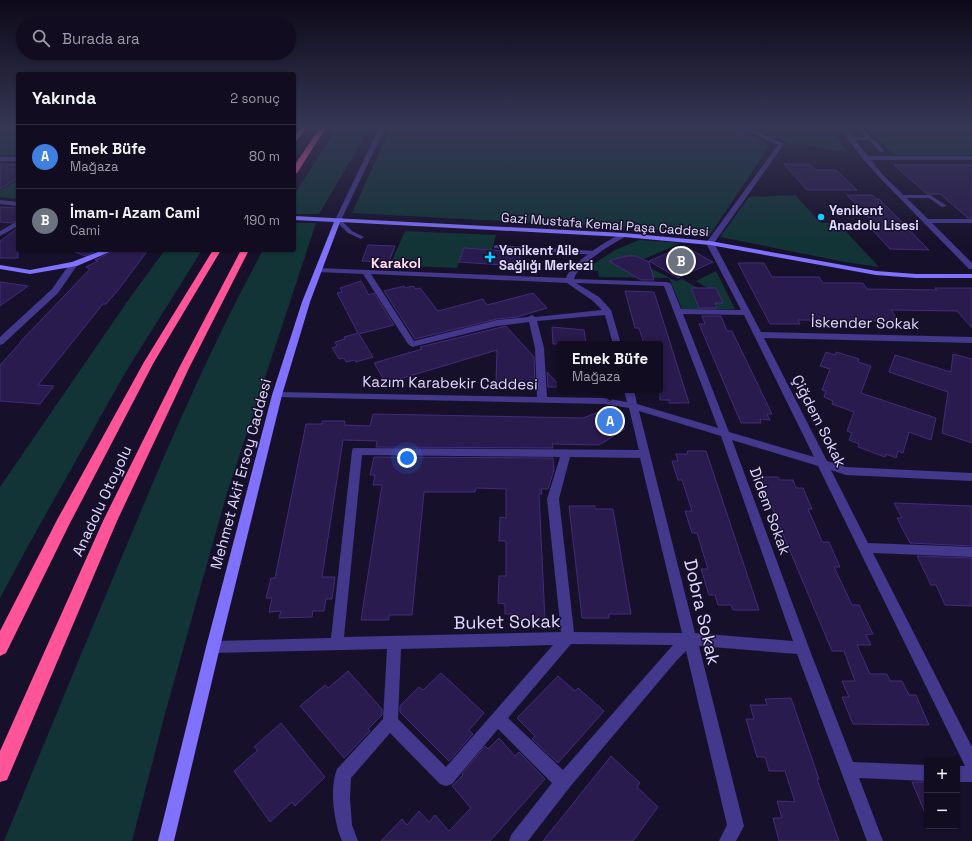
<!DOCTYPE html>
<html lang="tr">
<meta charset="utf-8">
<style>
body{margin:0;font-family:"Space Grotesk",sans-serif;background:#1e1a2d;color:#f1f3f6}
.controls{position:absolute;right:12px;bottom:12px;display:grid;overflow:hidden;border-radius:4px;box-shadow:0 1px 3px #0004}
.controls button{width:36px;height:36px;display:grid;place-items:center;padding:0;border:0;border-bottom:1px solid #302c3e;background:#110c20;color:#f1f3f6;font:20px sans-serif}
.you{position:absolute;left:407px;top:458px;width:14px;height:14px;margin:-10px;border:3px solid #fff;border-radius:50%;background:#1a73e8;box-shadow:0 0 0 6px #1a73e833}
.badge{display:grid;place-items:center;width:26px;height:26px;border-radius:50%;background:#7c3aed;color:#fff;font-size:13px;font-weight:700}
.pin{position:absolute;translate:-50% -50%;border:2px solid #fff;box-shadow:0 1px 4px #0006}
.popup{position:absolute;left:557px;top:341px;width:106px;height:52px;box-sizing:border-box;display:grid;place-content:center;border-radius:4px;background:#110c20;filter:drop-shadow(0 1px 3px #0005);font-size:13px;white-space:nowrap;color:#9c9ba5}
.popup b{font-size:15px;color:#f1f3f6}
.popup::after{content:'';position:absolute;left:50%;top:100%;margin-left:-8px;border:8px solid transparent;border-top-color:#110c20}
.list{margin:0;padding:0;list-style:none}
h2{display:flex;justify-content:space-between;align-items:center;height:52px;margin:0;padding:0 16px;font-size:17px}
h2 small{font-size:13px;font-weight:400;color:#9c9ba5}
.list li{display:grid;grid-template-columns:26px 1fr auto;gap:12px;align-items:center;box-sizing:border-box;height:64px;padding:0 16px;border-top:1px solid #302c3e}
.list b{display:block;font-size:15px;white-space:nowrap}
.list p{margin:0;font-size:13px;white-space:nowrap;color:#9c9ba5}
.list em{font-size:13px;font-style:normal;color:#9c9ba5}
.icon{flex:none;width:22px;height:22px;fill:none;stroke:currentColor;stroke-width:2;stroke-linecap:round;stroke-linejoin:round}
.map{position:relative;flex:none;width:972px;height:841px;overflow:hidden}
.search{position:absolute;background:#110c20;box-shadow:0 1px 3px #0004;left:16px;top:16px;width:280px;height:44px;display:flex;align-items:center;gap:10px;box-sizing:border-box;padding:0 14px;border-radius:22px;color:#9c9ba5;font-size:15px}
.panel{position:absolute;background:#110c20;box-shadow:0 1px 3px #0004;left:16px;top:72px;width:280px;height:180px;border-radius:4px}
.map>svg:first-child{display:block}
</style>
<div class="map">
<svg width="972" height="841" viewBox="0 0 972 841">
<rect width="100%" height="100%" fill="#17102b"/>
<path fill="#123436" d="M18,126V155H0V127Z
M338,126H371L319,214H294V195Z
M391,126H733L768,145L767,150L709,236L651,229L352,213Z
M747,126L828,127L848,152L789,143Z
M864,126H972V155H894Z
M18,180V199L0,197V190Z
M795,195L821,223H838L879,267L845,262L720,237L749,197Z
M294,223H316L227,493L166,710L132,841H4C46,739 88,637 131,535C171,439 213,342 263,250H294Z
M405,231L496,235L492,250L464,248L457,268L390,265Z
M639,240L681,243L644,259L636,256H626L676,281L682,279L698,288H691L697,303H723L716,288H707L696,281L716,271L735,309H682L669,278L599,277L598,271L584,270L615,250Z
M165,250H202L125,373L28,546L0,598V487L129,299Z"/>
<path fill="#291b4d" stroke="#422c7a" d="M0,164L18,165V178L0,189Z
M784,164H809L815,170H836L857,190H807Z
M894,165H972V218H968L940,194H927Z
M847,195H872L876,199H879L929,250L890,249L867,224H875Z
M0,207L18,208V220L12,223L0,222Z
M18,228V258H0V241Z
M368,245L395,246L389,262L362,261Z
M684,246L713,262L678,278L649,261Z
M464,248L492,250L521,252L518,266L459,262Z
M73,250H99L85,256L73,251Z
M115,250H148L119,289L106,304H103L38,385L54,386L40,404L0,401V365L21,342H20L90,269L86,267L98,261L95,260Z
M626,256H636L649,262L654,280H641L609,261Z
M738,263H764L772,277H819L823,283H863L867,289L937,290L935,288H972V328L957,311L891,310L898,320H893L894,321L798,320L800,324H770Z
M361,281L369,295L374,293L394,325L359,334L373,357L356,362L355,360L346,362L344,358L339,359L332,348L337,346L335,342L345,339L344,337L358,333L337,293L342,292L340,288Z
M0,282L28,286L0,306Z
M404,286L405,288L413,286L416,289L420,288L438,311L483,299L487,305L533,293L547,308L517,317L497,319L415,339L384,291Z
M691,288H716L723,303H715L717,308H699Z
M625,291L654,292L689,403H669V400H660V344H644L639,328H635Z
M702,316H721L727,331H732L772,414H767L770,420L760,419L761,423H741L699,324H705Z
M506,326L534,357L535,386H512V384L496,383L497,350L386,383L374,363L422,349L420,347Z
M552,327L584,330L586,344H553Z
M826,352L835,355L836,352L859,359L858,362L871,366L861,393L936,418L931,440L909,432L903,453L898,451L896,458L886,454L885,457L858,447L859,444L849,440L852,433L847,431L854,412L832,404L833,401L824,397L826,391L822,390L830,369L820,366Z
M953,354L972,359V443L942,433L948,392L889,372L895,355L951,372Z
M547,372L560,386V387H548Z
M604,410L625,429L599,445L552,444L553,448L376,447L377,441L343,440L322,577H335L332,599H326L324,611H313L312,617L279,618L281,611L269,612L272,598H266L271,578H275L306,424H322V421H345L344,425L370,426L373,414L583,418Z
M687,451H706L759,610H733L731,605H718L715,595H709L701,569H708L697,533H692L685,511H692L682,480H678L672,461H678L676,454H688Z
M374,457L553,458L554,470L548,489H541L542,494H539L545,620L518,619V614H505V604L498,603L499,576H506V541H499L500,517L506,518V489L476,488L475,492H424L412,615H389V620H361L382,485H373L375,475H370Z
M759,477H778L780,480H793L796,488H803L812,509H808L819,534L822,542H829L840,567H834L852,605H859L873,634L866,635L871,645H857L870,674H887L890,681H902L909,695H916L929,725L853,724L842,697H849L842,681H855L844,651H832Z
M894,503L972,506V546L910,543L897,518H902Z
M569,506H595V509H613L631,614H609V618H582Z
M917,556L972,558V606L945,605L936,585H931Z
M348,671L382,709V715L368,729L370,731L344,758L300,706L325,685L328,688Z
M441,673L484,713L469,730L473,734L449,761L400,712V706L419,687L423,690Z
M558,676L575,691L578,688L604,711L558,763L532,739L535,736L517,718Z
M791,698L819,779H817L839,841H779L773,818H782L777,801L795,802L785,771H769L765,757H757L746,719H754L750,705H767L765,699Z
M281,723L325,777L295,806L292,802L270,822L234,771L258,750L254,747Z
M499,738L515,756L519,752L545,779L490,841H381L402,819L407,825L419,811L429,822L435,815L449,831L471,808L452,786L463,775L462,774L485,746L488,749Z
M611,756L640,783L637,787L658,807L633,841H543Z
M912,782H927V818Z"/>
<g fill="none" stroke-linecap="round" stroke-linejoin="round">
<path fill="#43388c" fill-rule="evenodd" d="M856,126H860L884,150V152H880L869,140L848,139V137H850L866,138Z
M899,195H930L947,206L942,207L929,198H901L899,197Z
M336,219H340L352,231L364,237L361,239L348,233L336,221Z
M496,245L596,251L599,253L596,255L494,248V246Z"/>
<path fill="#43388c" fill-rule="evenodd" d="M380,126H386L341,220L336,221L335,220Z
M738,126H746L784,144L714,243L761,332L972,337V343L764,338L827,461L846,467L972,473V481L846,475L831,470L868,543L972,547V557L873,553L972,747V782H957V766H965L818,466L732,440L809,648L853,762L927,765V781L859,778L883,841H867L797,654L699,646L744,826L736,841H719L727,825L686,651L677,660L569,788L528,841H509L511,835L552,783L498,729L452,784L446,786L440,784L390,733L351,778L350,798L352,825L358,841H342C334,822 329,789 337,769L383,719L387,649L213,653L208,652L206,647L208,642L213,641L331,638L352,451L353,448L639,450L629,408L604,404L274,397L272,395L274,393L277,392L537,397L535,348L529,322L497,326L412,347L408,344L363,274L318,272L314,270L318,268L566,278C571,263 609,238 624,233L626,234V236C612,245 579,262 574,279L667,282L671,284L681,309L741,310L706,243L778,145ZM371,274L567,283L593,301L602,310L535,317L532,315L528,317L497,320L414,341ZM576,283L664,286L718,428L637,404L634,390H624L627,402L604,398L547,397L544,348L537,321L605,315L613,344H621L611,310L599,297ZM683,314L744,315L814,457L729,432ZM639,411L721,436L793,641L695,633ZM362,455L560,457L547,499L561,632L344,637ZM570,457L640,458L682,633L574,632L559,499ZM571,644L673,645L563,770L508,718ZM553,645L446,767L398,719L401,649Z
M838,126H844L868,156H972V160H871L883,175L928,219H972V223H932L972,263V269H969L879,177L863,159Z
M0,157H18V161H0Z
M0,200L18,202V206L0,204Z
M18,221V226L0,236V231Z
M71,262H77L78,264L58,293L3,344L0,345V337L52,289Z"/>
<path fill="#8071ff" fill-rule="evenodd" d="M294,216L624,233L710,241L876,271L916,274H972V278H916L876,275L710,245L624,237L340,222L310,302L282,395L220,647L174,841H158L206,647L272,395L302,302L334,222L294,220Z
M103,250H114L77,266L30,274L0,269V265L30,270L72,262Z"/>
<path fill="#ff5598" fill-rule="evenodd" d="M302,126H308L296,141L294,142V136Z
M321,126H327L297,173H294V166Z
M213,250H221L154,362L69,525L6,653L0,656V631L57,520L144,362Z
M241,250H249L189,368L117,521L7,780L0,782V751L103,521L179,368Z"/>
</g>
<linearGradient id="sky" x2="0" y2="1"><stop stop-color="#0d0918"/><stop offset="0.52" stop-color="#363755"/><stop offset="1" stop-color="#363755" stop-opacity="0"/></linearGradient>
<rect width="972" height="244" fill="url(#sky)"/>
<g fill="#06d1ff" stroke="#17102b" stroke-width="1.5">
<circle cx="821" cy="217" r="4"/>
<path d="M488 251h4v4h4v4h-4v4h-4v-4h-4v-4h4z"/>
</g>
<g text-anchor="middle" stroke-width="3" stroke-linejoin="round" paint-order="stroke">
<g font-size="13" font-weight="bold" fill="#e1daff" stroke="#17102b" text-anchor="start">
<text x="829" y="215">Yenikent<tspan x="829" dy="15">Anadolu Lisesi</tspan></text>
<text x="499" y="255">Yenikent Aile<tspan x="499" dy="15">Sağlığı Merkezi</tspan></text>
</g>
<g font-size="13" fill="#e1daff" stroke="#17102b">
<text transform="translate(605 224) rotate(4)" y="5">Gazi Mustafa Kemal Paşa Caddesi</text>
</g>
<g font-size="14" font-weight="bold" fill="#ffdcef" stroke="#17102b">
<text x="396" y="268">Karakol</text>
</g>
<g font-size="15" fill="#e1daff" stroke="#17102b">
<text transform="translate(865 323) rotate(1)" y="5">İskender Sokak</text>
<text transform="translate(450 383) rotate(1)" y="5">Kazım Karabekir Caddesi</text>
<text transform="translate(819 421) rotate(63)" y="5">Çiğdem Sokak</text>
<text transform="translate(241 474) rotate(-75)" y="5">Mehmet Akif Ersoy Caddesi</text>
<text transform="translate(102 501) rotate(-65)" y="5">Anadolu Otoyolu</text>
<text transform="translate(770 511) rotate(70)" y="5">Didem Sokak</text>
</g>
<g font-size="18" fill="#e1daff" stroke="#17102b">
<text transform="translate(702 612) rotate(77)" y="6">Dobra Sokak</text>
<text transform="translate(507 622) rotate(-1)" y="6">Buket Sokak</text>
</g>
</g>
</svg>
<div class="controls">
<button>+</button>
<button>−</button>
</div>
<div class="you"></div>
<div class="pin badge" style="left:610px;top:421px;background:#3f7fe0">A</div>
<div class="popup"><b>Emek Büfe</b>Mağaza</div>
<div class="pin badge" style="left:681px;top:261px;background:#6b7280">B</div>
<div class="search"><svg class="icon" aria-label="search" viewBox="0 0 24 24"><circle cx="10" cy="10" r="6"/><path d="M15 15l6 6"/></svg>Burada ara</div>
<section class="panel">
<h2>Yakında<small>2 sonuç</small></h2>
<ul class="list">
<li><span class="badge" style="background:#3f7fe0">A</span><div><b>Emek Büfe</b><p>Mağaza</p></div><em>80 m</em></li>
<li><span class="badge" style="background:#6b7280">B</span><div><b>İmam-ı Azam Cami</b><p>Cami</p></div><em>190 m</em></li>
</ul>
</section>
</div>
